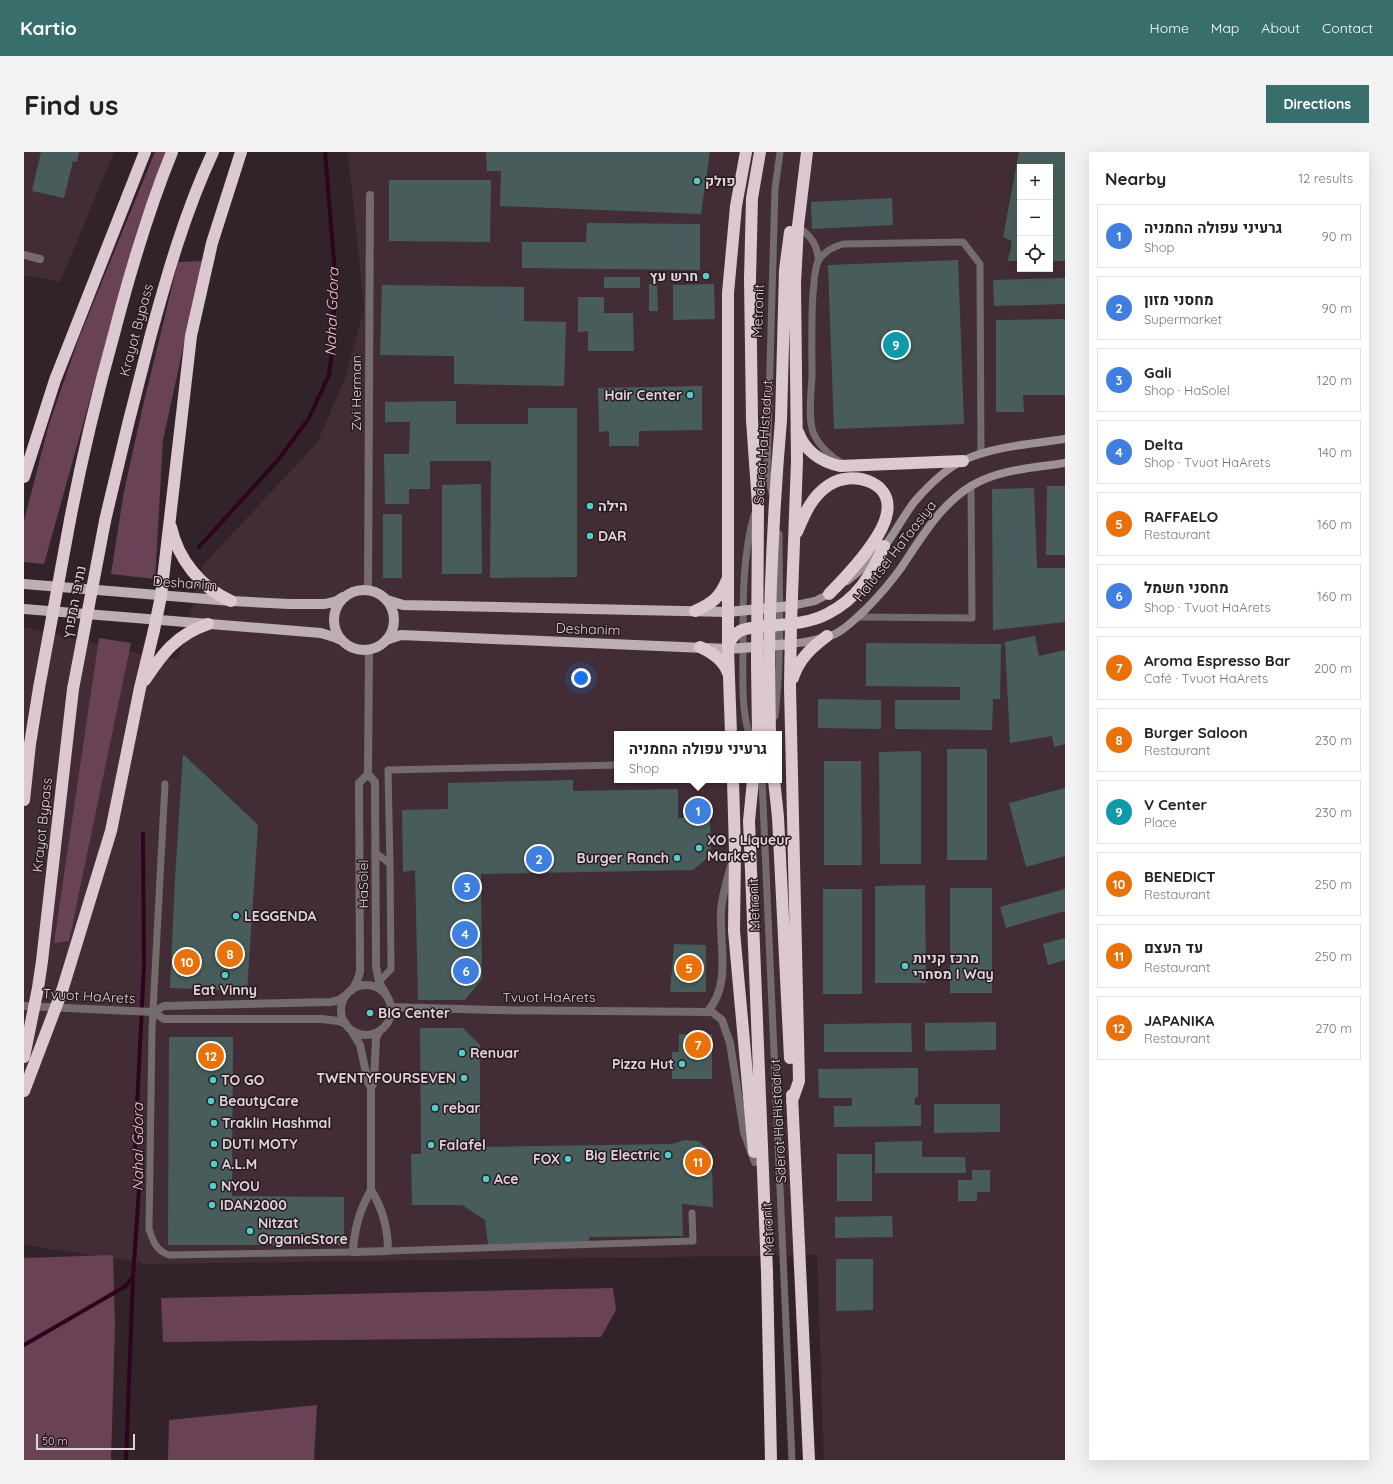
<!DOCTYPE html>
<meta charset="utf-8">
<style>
body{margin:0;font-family:Quicksand,Heebo,sans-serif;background:#f2f2f2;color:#222}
.controls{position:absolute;right:12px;top:12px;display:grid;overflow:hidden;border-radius:0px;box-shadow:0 4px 16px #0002}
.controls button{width:36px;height:36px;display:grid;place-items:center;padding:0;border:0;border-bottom:1px solid #e0e0e0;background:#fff;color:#222;font:20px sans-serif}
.scale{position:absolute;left:12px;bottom:10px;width:99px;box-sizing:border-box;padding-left:4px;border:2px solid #ded3d8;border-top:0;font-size:11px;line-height:14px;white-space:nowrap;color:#ded3d8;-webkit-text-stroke:3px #281920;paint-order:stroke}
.you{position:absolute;left:557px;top:526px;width:14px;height:14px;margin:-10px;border:3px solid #fff;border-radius:50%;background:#1a73e8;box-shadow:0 0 0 6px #1a73e833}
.badge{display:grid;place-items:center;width:26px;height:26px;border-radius:50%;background:#386f6d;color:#fff;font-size:13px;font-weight:700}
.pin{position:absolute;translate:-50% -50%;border:2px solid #fff;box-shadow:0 1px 4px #0006}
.popup{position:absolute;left:590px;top:579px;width:168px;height:52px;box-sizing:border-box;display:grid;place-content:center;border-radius:0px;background:#fff;filter:drop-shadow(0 1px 3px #0005);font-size:13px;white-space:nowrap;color:#767676}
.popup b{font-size:15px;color:#222}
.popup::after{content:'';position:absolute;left:50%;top:100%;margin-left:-8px;border:8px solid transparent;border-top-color:#fff}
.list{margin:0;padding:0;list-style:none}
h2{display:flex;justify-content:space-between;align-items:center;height:52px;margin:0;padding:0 16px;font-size:17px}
h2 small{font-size:13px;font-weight:400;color:#767676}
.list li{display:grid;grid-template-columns:26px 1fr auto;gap:12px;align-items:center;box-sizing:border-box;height:64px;margin:0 8px 8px;padding:0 8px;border:1px solid #e0e0e0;border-radius:0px}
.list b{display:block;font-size:15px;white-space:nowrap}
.list p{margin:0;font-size:13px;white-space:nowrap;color:#767676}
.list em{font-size:13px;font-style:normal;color:#767676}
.icon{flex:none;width:22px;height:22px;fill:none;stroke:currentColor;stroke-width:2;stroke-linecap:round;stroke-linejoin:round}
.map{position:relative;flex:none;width:1041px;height:1308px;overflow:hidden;border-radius:0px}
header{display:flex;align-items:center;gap:24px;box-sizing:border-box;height:56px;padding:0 20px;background:#386f6d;color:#fff}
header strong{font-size:19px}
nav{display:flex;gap:22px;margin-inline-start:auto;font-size:14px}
.intro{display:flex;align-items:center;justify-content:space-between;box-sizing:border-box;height:96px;padding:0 24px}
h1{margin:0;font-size:28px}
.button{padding:10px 18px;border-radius:0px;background:#386f6d;color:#fff;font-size:14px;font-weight:700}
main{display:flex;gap:24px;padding:0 24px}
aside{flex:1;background:#fff;border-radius:0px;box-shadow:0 4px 16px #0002}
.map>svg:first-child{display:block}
</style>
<header>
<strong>Kartio</strong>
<nav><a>Home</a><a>Map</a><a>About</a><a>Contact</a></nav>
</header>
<div class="intro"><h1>Find us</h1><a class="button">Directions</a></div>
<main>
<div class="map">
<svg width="1041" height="1308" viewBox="0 0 1041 1308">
<rect width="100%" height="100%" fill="#32232a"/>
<path fill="#422d37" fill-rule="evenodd" d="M0,0H90L36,130L0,123Z
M324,0H1041V1308H800L793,1103L118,1112L117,1110L0,1093V475L134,506L154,507L179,413L293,291L322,224L340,156ZM996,15H1026V117H996ZM593,582H755V628H593Z"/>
<path fill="#6a4255" d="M131,0H144L114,75L20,412L0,410V369L25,272L55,186Z
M178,109L139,288L131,427L87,422L100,339L118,258L154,110Z
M75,486L107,491L45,789L30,791Z
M89,1103L91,1173L87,1308H0V1106Z
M589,1136L592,1158L577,1185L139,1190L137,1146Z
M293,1253L290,1308H144L145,1268Z"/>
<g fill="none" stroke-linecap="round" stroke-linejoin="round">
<path stroke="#2e031c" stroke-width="4" d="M175,395L254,308L285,266L305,223L310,183V109L301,0
M0,1193L102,1134L109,1125
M102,1308L109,1125L115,1038L111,996L120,813L119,682"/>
</g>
<path fill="#485d5b" d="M17,0H55L53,10L49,9L40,46L8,39Z
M462,0H686L677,62L476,54L477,19H463Z
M995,0H1041V109H1026V15H996V109H984L988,89L979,85Z
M365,28H467L466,90L365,89Z
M868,46L869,73L788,77L787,50Z
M563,71L676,72V118L498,116V90H562Z
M934,108L940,272L810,277L804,113Z
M580,125H616V136H580Z
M1041,126V152L970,154L969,128Z
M625,132H633L634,159H625Z
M690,132L691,167L649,168V133Z
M358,133L500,135V169L542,170L540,234L430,232V204L356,203Z
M554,145H580V161H609L610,199H564V179L554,180Z
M1041,167V243H999L1000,260H972V168Z
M678,234V278L615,279V294H585V279L575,280L574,236Z
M432,249V272H504V256H553V425L466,426L467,309H406V337H385V352H361L360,302H385L386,270H361V250Z
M457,332L458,422H418V333Z
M1023,334H1041V403H1022Z
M1010,336L1013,416H1041V470L969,478L968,337Z
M359,362H378V426H359Z
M1011,484L1015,504L1041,498V592L1030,595L1028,584L986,591L981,490Z
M842,491L977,492L976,547H969L968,578L871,577V548H936V535L842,534Z
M794,547L857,548V577L794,576Z
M923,597H963V708H923Z
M897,599V712H856L855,600Z
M159,602L234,673L223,839L146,836L151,727Z
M800,609H837L838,713H800Z
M549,628V639L654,637V666L686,665L687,703L669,718L457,722L458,827L441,848H394L391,718L379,720L378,658L424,657V631Z
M1041,636V704L1002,715L985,651Z
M901,733L902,831H851V734Z
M926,736H968V841H926Z
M799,737H838V842H799Z
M1041,737V759L982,776L976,755Z
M1041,786V808L1024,813L1019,792Z
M650,792L682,793V840H646Z
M972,870V898L901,899V871Z
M887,871L888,900H800V872Z
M396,876H439L456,893V995L648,992L661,988L674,989L684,997L688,1009L689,1055L658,1052L659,1084L565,1085V1091L464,1092L461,1068L438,1053H388L387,1002H397Z
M655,882H688V927H648V900H655Z
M145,885H209L208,1044L320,1045V1093H144Z
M894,916V945H891V953H897V974L810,975V954H828V946H795L794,917Z
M910,952H976V980L910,981Z
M898,989V1005H941L942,1021H851V990Z
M813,1002H848V1049H813Z
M948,1018H966V1040H953V1049H934V1028H948Z
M868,1064L869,1085L811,1086V1065Z
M812,1107H849V1158L812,1159Z"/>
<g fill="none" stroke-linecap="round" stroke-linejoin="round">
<path stroke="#736b6e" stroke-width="7" d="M774,74C786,84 795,93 794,110
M818,311C807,305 794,293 789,280C784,266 787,241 788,225C788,198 787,170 789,142C790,132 790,122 793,112C797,101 809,95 819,92L939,90L956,112L957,302
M748,341L743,319L751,37L756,0
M834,465L948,466L947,334
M751,564C758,504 755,443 755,382
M725,582C717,554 719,526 719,497C719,452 718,406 730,363
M738,628L768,1308
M141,632L128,877L125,1077C129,1090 133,1099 145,1103L329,1100
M351,700L366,712L367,817L355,830
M366,712L364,618L593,613
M364,1099L669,1089L668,1061"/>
<path stroke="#736b6e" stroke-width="8" d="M0,103L16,107
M344,438L346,43
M345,498L344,622L351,630L352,814L355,830L362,842
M317 858a25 25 0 1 1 50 0a25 25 0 1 1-50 0Z
M328,838L333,829L336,820L335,631L344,622
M0,854L129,860L140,854L307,850L315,848L322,843
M367,855L470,858L688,860L698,868L706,891L720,980L731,1010
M129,860L140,867H298L315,869L322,872
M683,860C708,833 695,792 697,759C698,744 703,728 707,714
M327,878L336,893L344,930L347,936V1038
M347,936L350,930L352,886L355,880
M347,1038C359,1057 364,1077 364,1099L329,1100C330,1078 336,1057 347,1038Z"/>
<path stroke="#9e9196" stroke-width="8" d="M823,429C836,419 850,407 861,394C872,379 880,363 891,349C905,333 921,317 940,308C971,294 1008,292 1041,287
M767,454L791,449L809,440
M767,492C782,490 797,488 811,482C823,476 832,466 842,457C854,445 866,431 877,416C897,386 916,353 947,334C975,317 1010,316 1041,311"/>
<path stroke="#beaeb5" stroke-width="10" d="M0,432L207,449L265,452H301L313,449L319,445
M310 468a30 30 0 1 1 60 0a30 30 0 1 1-60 0Z
M363,448L379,453L704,460L767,454
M0,457L297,481L310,485L317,488
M362,488L377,483L704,497L767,492"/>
<path stroke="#dcc8d1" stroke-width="12" d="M728,268L726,127L728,46L736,0
M757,268L761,118L766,80
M774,280C781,299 797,310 816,314L939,309
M0,325L31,228L121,0
M46,368C58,305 73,243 90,182C106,120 124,59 148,0
M81,369C95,308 110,247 126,186C143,123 161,60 189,0
M147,375C154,407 177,436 207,449
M773,380C781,361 788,344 805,333C828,318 869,329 863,361C859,386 822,425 805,442
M671,459C689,451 696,445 703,428
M676,495C687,500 700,509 704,521
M704,496C705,489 710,482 716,479C721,476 729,476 734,475C757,472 782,473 803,462C833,447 847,424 860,394
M733,512L734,582
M745,513L746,582
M769,526C775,507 787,496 803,484
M121,528C139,501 152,483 184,472
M707,582L704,497V141L712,54L722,0
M709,628L711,699L710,779L730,1000
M729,628L725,669L743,1120L747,1308
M750,628L754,665L766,906
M0,648L6,592L15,536
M14,836L18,809L49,537
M38,839L87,679L116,536L130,478L137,444L167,184L188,91L217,0
M768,943L785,1308
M768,949L775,929L766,535L767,471L773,309L771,132L774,74L783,0"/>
<path stroke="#dcc8d1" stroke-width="12" d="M728,268L734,353L733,512
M745,513C746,431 750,350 757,268
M15,536L46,368
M49,537L81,369
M0,905L14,836
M0,939L38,839"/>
</g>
<g fill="#53cdc9" stroke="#281920" stroke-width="1.5">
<circle cx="673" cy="29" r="4"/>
<circle cx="682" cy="124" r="4"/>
<circle cx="666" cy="243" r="4"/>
<circle cx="566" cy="354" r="4"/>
<circle cx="566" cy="384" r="4"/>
<circle cx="675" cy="696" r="4"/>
<circle cx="653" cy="706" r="4"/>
<circle cx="212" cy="764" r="4"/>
<circle cx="881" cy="814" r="4"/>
<circle cx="201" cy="823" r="4"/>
<circle cx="346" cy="861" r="4"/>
<circle cx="438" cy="901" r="4"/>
<circle cx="658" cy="912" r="4"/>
<circle cx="440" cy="926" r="4"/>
<circle cx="189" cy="928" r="4"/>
<circle cx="187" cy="949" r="4"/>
<circle cx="411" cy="956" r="4"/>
<circle cx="190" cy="971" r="4"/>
<circle cx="190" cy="992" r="4"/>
<circle cx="407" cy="993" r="4"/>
<circle cx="644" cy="1003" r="4"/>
<circle cx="544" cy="1007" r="4"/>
<circle cx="190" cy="1012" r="4"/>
<circle cx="462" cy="1027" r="4"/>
<circle cx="189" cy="1034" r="4"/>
<circle cx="188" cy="1053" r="4"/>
<circle cx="226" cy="1079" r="4"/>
</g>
<g text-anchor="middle" stroke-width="3" stroke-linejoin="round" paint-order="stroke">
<g font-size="14" font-weight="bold" fill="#ded3d8" stroke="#281920" text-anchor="start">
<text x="681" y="34">פולק</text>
<text x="674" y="129" text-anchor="end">חרש עץ</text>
<text x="658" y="248" text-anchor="end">Hair Center</text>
<text x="574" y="359">הילה</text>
<text x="574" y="389">DAR</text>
<text x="683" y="693">XO - Liqueur<tspan x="683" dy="16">Market</tspan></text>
<text x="645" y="711" text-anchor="end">Burger Ranch</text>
<text x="220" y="769">LEGGENDA</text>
<text x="889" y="811">מרכז קניות<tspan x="889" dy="16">מסחרי I Way</tspan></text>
<text x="201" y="843" text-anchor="middle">Eat Vinny</text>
<text x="354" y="866">BIG Center</text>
<text x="446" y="906">Renuar</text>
<text x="650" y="917" text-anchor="end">Pizza Hut</text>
<text x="432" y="931" text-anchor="end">TWENTYFOURSEVEN</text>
<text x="197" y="933">TO GO</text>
<text x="195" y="954">BeautyCare</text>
<text x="419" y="961">rebar</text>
<text x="198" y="976">Traklin Hashmal</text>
<text x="198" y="997">DUTI MOTY</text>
<text x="415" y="998">Falafel</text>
<text x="636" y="1008" text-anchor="end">Big Electric</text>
<text x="536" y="1012" text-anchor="end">FOX</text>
<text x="198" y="1017">A.L.M</text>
<text x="470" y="1032">Ace</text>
<text x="197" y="1039">NYOU</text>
<text x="196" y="1058">IDAN2000</text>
<text x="234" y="1076">Nitzat<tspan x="234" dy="16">OrganicStore</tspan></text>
</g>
<g font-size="14" fill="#ded3d8" stroke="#281920">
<text transform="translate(734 159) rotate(-88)" y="5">Metronit</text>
<text transform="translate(112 178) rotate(-75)" y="5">Krayot Bypass</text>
<text transform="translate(332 241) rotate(-90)" y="5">Zvi Herman</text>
<text transform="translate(739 290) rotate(-86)" y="5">Sderot HaHistadrut</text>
<text transform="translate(871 399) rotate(-52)" y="5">Halutsei HaTaasiya</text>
<text transform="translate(161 431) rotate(4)" y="5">Deshanim</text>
<text transform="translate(50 450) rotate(-79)" y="5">נתיבי המפרץ</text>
<text transform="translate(564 477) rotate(2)" y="5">Deshanim</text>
<text transform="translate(18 673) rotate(-84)" y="5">Krayot Bypass</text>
<text transform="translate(339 732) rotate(-90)" y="5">HaSolel</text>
<text transform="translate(730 753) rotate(-92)" y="5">Metronit</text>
<text transform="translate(65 844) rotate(3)" y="5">Tvuot HaArets</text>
<text x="525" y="850">Tvuot HaArets</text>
<text transform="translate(754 969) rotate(-93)" y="5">Sderot HaHistadrut</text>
<text transform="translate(744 1077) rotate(-93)" y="5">Metronit</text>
</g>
<g font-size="15" font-style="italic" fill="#f5c3d9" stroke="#281920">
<text transform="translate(308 160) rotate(-88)" y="5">Nahal Gdora</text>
<text transform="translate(114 995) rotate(-90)" y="5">Nahal Gdora</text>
</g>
</g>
</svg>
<div class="controls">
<button>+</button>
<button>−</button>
<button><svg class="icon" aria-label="locate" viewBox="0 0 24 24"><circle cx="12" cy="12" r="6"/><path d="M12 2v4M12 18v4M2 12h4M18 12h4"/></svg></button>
</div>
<div class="scale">50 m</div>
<div class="you"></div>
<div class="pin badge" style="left:674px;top:659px;background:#3f7fe0">1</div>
<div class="popup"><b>גרעיני עפולה החמניה</b>Shop</div>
<div class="pin badge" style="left:515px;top:707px;background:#3f7fe0">2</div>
<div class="pin badge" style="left:443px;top:735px;background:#3f7fe0">3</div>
<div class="pin badge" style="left:441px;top:782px;background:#3f7fe0">4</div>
<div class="pin badge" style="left:665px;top:816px;background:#e8710a">5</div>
<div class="pin badge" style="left:442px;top:819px;background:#3f7fe0">6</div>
<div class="pin badge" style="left:674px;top:893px;background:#e8710a">7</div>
<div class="pin badge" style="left:206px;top:802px;background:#e8710a">8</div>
<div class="pin badge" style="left:872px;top:193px;background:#0f9aa8">9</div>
<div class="pin badge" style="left:163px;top:810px;background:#e8710a">10</div>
<div class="pin badge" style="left:674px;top:1010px;background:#e8710a">11</div>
<div class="pin badge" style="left:187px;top:904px;background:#e8710a">12</div>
</div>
<aside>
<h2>Nearby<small>12 results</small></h2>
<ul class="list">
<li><span class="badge" style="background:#3f7fe0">1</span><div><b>גרעיני עפולה החמניה</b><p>Shop</p></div><em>90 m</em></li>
<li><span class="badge" style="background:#3f7fe0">2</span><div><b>מחסני מזון</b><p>Supermarket</p></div><em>90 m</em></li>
<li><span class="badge" style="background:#3f7fe0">3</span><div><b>Gali</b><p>Shop · HaSolel</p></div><em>120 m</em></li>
<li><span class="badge" style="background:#3f7fe0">4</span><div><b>Delta</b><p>Shop · Tvuot HaArets</p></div><em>140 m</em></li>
<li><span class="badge" style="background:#e8710a">5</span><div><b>RAFFAELO</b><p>Restaurant</p></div><em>160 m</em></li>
<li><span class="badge" style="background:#3f7fe0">6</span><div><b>מחסני חשמל</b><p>Shop · Tvuot HaArets</p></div><em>160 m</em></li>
<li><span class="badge" style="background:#e8710a">7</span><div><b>Aroma Espresso Bar</b><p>Café · Tvuot HaArets</p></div><em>200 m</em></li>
<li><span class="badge" style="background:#e8710a">8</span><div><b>Burger Saloon</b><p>Restaurant</p></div><em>230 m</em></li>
<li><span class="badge" style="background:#0f9aa8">9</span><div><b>V Center</b><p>Place</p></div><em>230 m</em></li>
<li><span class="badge" style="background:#e8710a">10</span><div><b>BENEDICT</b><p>Restaurant</p></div><em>250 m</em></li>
<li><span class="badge" style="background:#e8710a">11</span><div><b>עד העצם</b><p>Restaurant</p></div><em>250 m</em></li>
<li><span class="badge" style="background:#e8710a">12</span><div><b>JAPANIKA</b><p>Restaurant</p></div><em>270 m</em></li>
</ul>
</aside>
</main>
